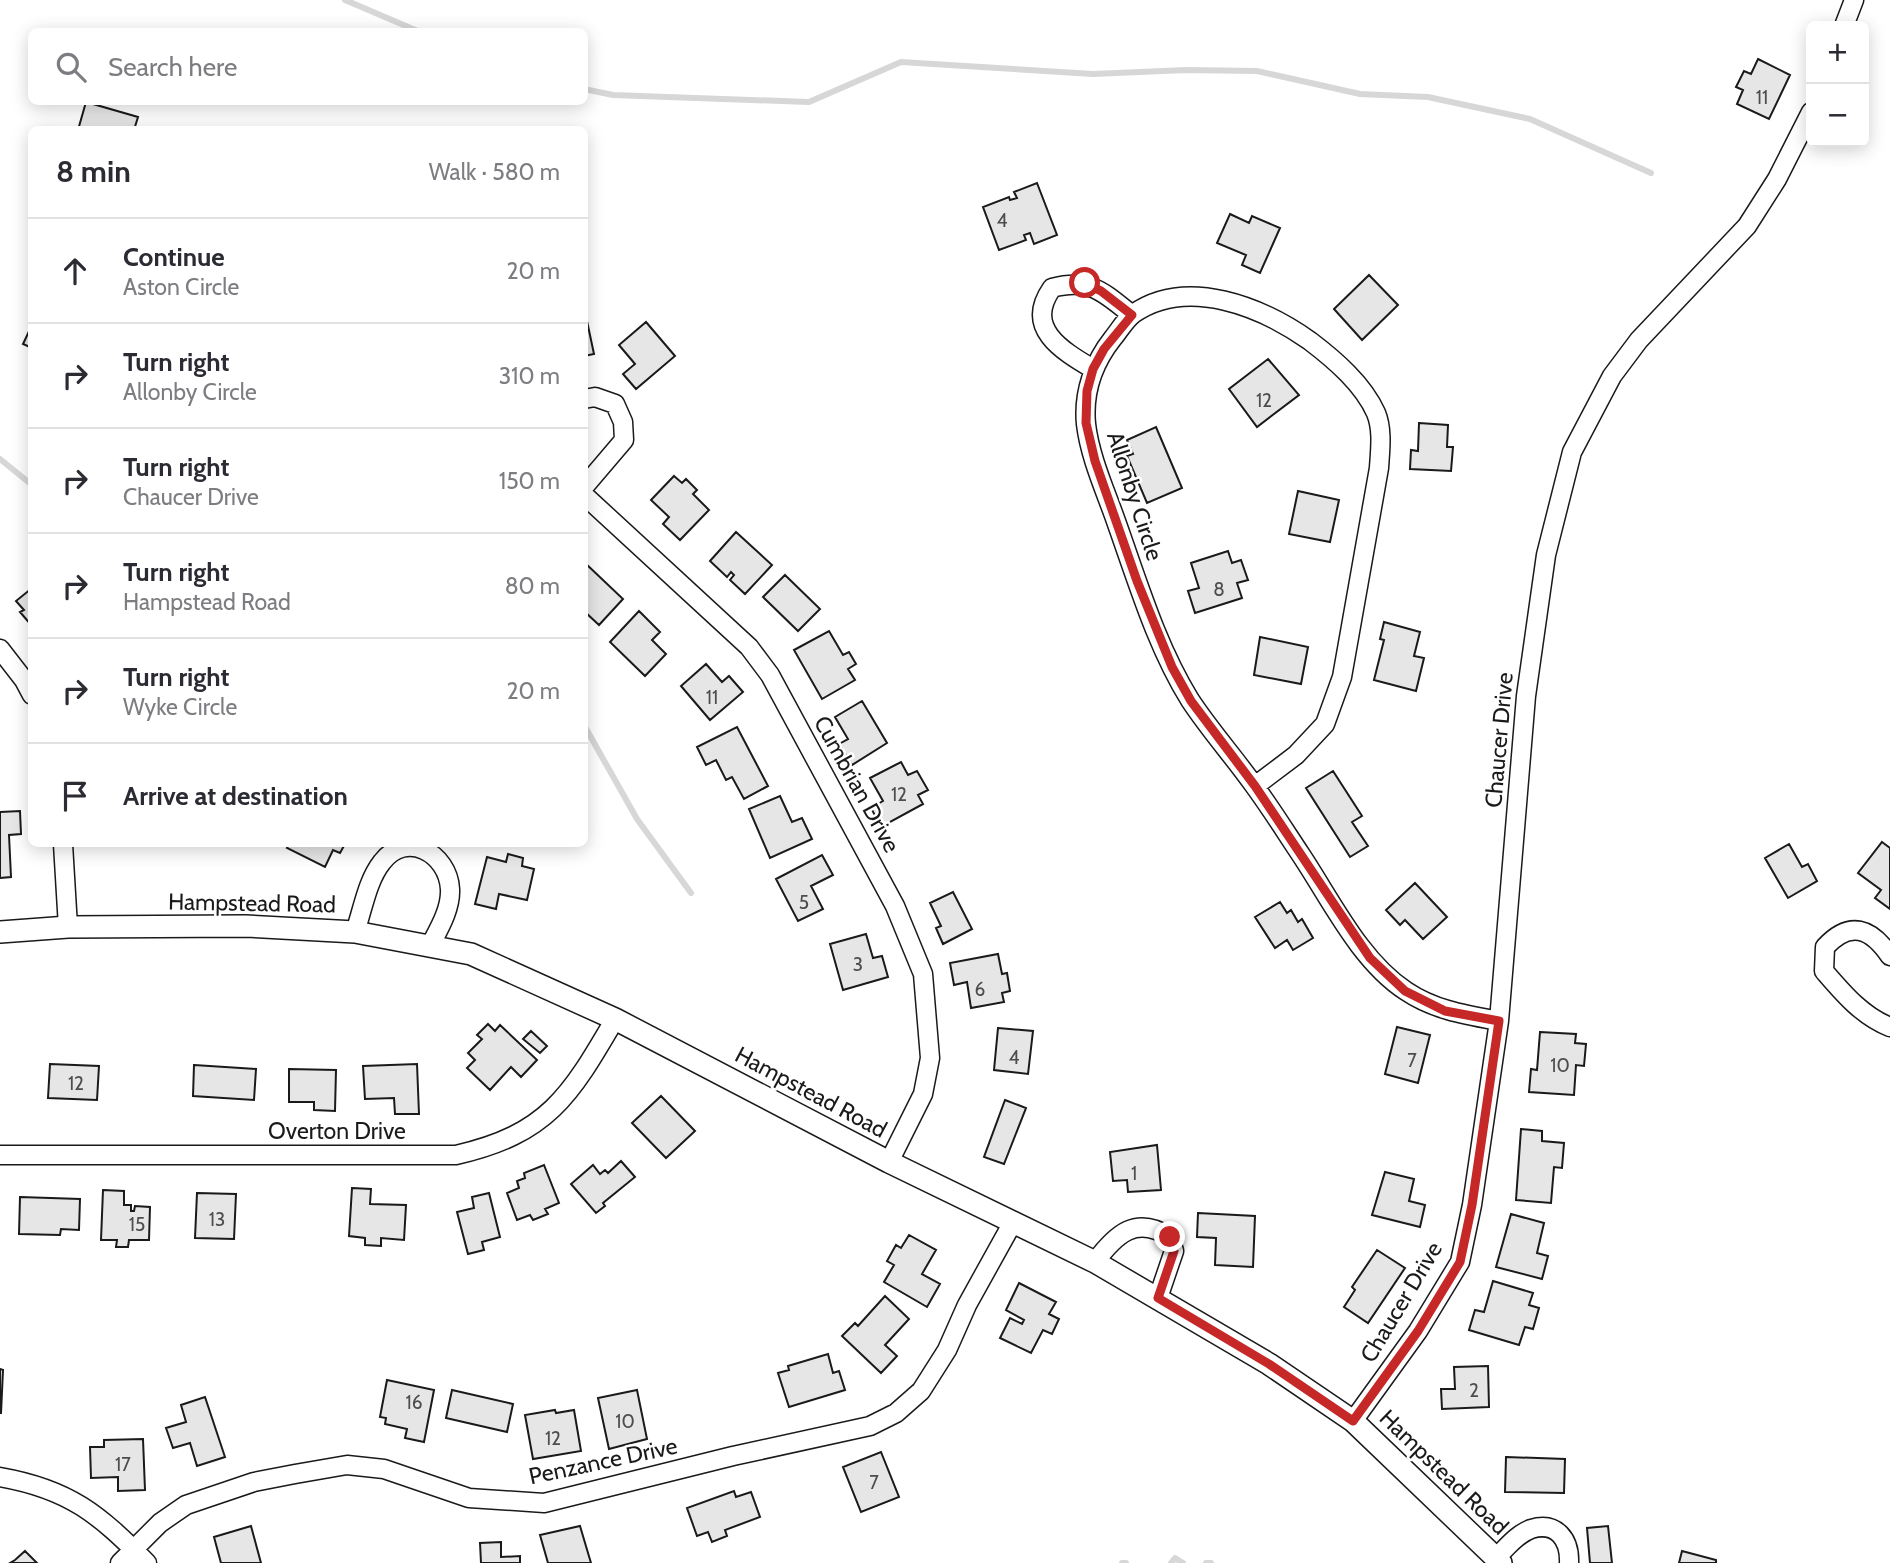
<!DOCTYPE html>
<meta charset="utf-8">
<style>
body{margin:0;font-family:Cabin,sans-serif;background:#f7f7f7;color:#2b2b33}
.controls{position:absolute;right:21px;top:21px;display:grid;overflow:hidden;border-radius:10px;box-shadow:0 4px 18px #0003}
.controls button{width:63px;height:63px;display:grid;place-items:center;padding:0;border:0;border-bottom:2px solid #e1e1e2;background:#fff;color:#2b2b33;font:35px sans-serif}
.stop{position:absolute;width:21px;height:21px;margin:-16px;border:5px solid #c62828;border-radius:50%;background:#fff}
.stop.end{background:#c62828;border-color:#fff;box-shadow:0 2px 7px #0008}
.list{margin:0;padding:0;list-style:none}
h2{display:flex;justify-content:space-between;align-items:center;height:91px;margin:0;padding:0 28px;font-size:30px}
h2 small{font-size:23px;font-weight:400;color:#7c7c81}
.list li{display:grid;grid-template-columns:46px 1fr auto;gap:21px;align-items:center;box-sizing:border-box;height:105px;padding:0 28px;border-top:2px solid #e1e1e2}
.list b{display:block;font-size:26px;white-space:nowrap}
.list p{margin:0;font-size:23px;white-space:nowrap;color:#7c7c81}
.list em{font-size:23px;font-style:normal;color:#7c7c81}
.icon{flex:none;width:38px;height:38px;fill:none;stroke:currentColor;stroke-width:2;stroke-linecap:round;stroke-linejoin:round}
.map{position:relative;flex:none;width:1890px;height:1563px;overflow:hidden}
.search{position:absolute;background:#fff;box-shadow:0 4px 18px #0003;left:28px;top:28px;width:560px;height:77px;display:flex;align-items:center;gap:18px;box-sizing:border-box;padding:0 24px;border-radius:10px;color:#7c7c81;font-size:26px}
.panel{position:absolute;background:#fff;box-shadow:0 4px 18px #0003;left:28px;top:126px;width:560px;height:721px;border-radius:10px}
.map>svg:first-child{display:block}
</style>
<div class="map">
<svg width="1890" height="1563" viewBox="0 0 1890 1563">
<rect width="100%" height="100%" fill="#fff"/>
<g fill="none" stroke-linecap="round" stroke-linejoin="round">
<path stroke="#d7d7d7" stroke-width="6" d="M345,0L420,32
M584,89L613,95L809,102L901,62L1093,74L1186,70L1257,71L1360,94L1428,97L1530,119L1651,173
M0,459L32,485
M584,725L637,819L691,893
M1122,1563H1126
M1171,1563L1175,1558L1183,1563
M1206,1563H1211"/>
</g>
<path fill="#e6e6e6" stroke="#1a1a1a" stroke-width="2" d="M1758,59L1790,75L1769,119L1737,104L1743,90L1736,87L1744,71L1751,74Z
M86,102L138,117L134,130H78Z
M1037,183L1057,235L1034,244L1030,233L1024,235L1026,240L999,250L983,207L1009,197L1010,200L1017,198L1014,192Z
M1230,214L1249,223L1252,216L1280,228L1260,273L1242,265L1246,255L1217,243Z
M1369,275L1398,305L1362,340L1334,309Z
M584,307L594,354L584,356Z
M646,322L675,356L636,389L623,374L635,364L619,345Z
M32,325V348L23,344Z
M1268,359L1299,395L1257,427L1229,389Z
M1419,423L1448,425L1447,447H1453L1451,471L1410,469L1411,450L1418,451Z
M1156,427L1182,488L1147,503L1127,456L1133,454L1127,440Z
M674,476L682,483L686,479L697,490L693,494L709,510L680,540L663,524L669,517L651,500Z
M1298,491L1339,500L1330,542L1289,534Z
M736,532L772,565L745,594L730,580L734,575L731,572L727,577L710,561Z
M1228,551L1232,563L1241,560L1248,580L1237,583L1242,598L1195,613L1188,591L1199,588L1191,563Z
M584,562L623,599L599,625L584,611Z
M785,575L820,609L798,631L763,597Z
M32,588V626L20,612L24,610L16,601Z
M639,611L660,632L652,640L666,654L645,676L610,642Z
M1384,622L1420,632L1414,656L1424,658L1416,691L1374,680L1384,640L1380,639Z
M829,631L843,655L849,652L856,664L848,669L855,680L822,699L794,650Z
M1260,637L1308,647L1301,684L1254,675Z
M706,664L722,682L729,676L743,692L710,720L681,686Z
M862,701L887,743L852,765L839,744L848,739L835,717Z
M737,727L768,786L744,799L732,777L726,780L716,760L706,765L697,747Z
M901,762L908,775L917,771L928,790L918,795L923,804L881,827L871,808L883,801L870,778Z
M1333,771L1362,816L1352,822L1368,846L1350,857L1306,788Z
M780,796L792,822L802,818L812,839L770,858L749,809Z
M20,811L21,834L9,835L11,877L0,878V812Z
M1882,842L1890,848V909L1875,898L1881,890L1858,873Z
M290,844H345L340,853L333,850L325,867L287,848Z
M1789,844L1802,867L1808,864L1817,881L1788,898L1765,858Z
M508,854L523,858L522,866L534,869L527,900L499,894L496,909L475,904L487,857L506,862Z
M822,855L833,875L811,886L823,909L798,921L776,879Z
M1415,883L1447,917L1423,939L1405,920L1400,925L1386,910Z
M953,892L972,929L943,944L936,928L941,926L930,903Z
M1280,902L1287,913L1291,910L1298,922L1302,919L1313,938L1293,950L1287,940L1275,948L1255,917Z
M866,934L873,958L882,956L888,977L843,990L830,944Z
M998,954L1002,974L1007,973L1010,991L1002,993L1004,1002L971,1008L967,982L954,985L950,963Z
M488,1024L495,1031L500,1025L537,1060L521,1077L511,1067L490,1090L467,1068L475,1060L468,1053L482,1039L477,1035Z
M1397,1027L1430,1035L1418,1083L1385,1074Z
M998,1028L1033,1031L1028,1074L994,1070Z
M531,1031L547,1046L540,1053L523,1039Z
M1540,1032L1576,1034L1575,1043L1586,1044L1584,1066L1576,1065L1574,1095L1529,1092L1531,1069L1537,1070Z
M50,1064L99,1066L97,1100L48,1098Z
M417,1064L419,1114H395L394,1098L365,1099L363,1066Z
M194,1065L256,1069L254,1100L193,1096Z
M289,1069L336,1070L335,1111L314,1110V1102H289Z
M661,1096L695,1131L666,1158L632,1123Z
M1005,1100L1026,1108L1004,1164L984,1157Z
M1521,1129L1542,1131V1141L1564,1143L1562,1168L1554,1167L1551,1203L1516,1200Z
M1157,1145L1161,1190L1128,1192L1127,1180L1113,1181L1110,1152Z
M621,1161L635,1177L603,1203L605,1206L596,1213L571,1184L593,1165L600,1174L605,1170L608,1173Z
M544,1165L559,1203L545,1209L548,1214L533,1220L530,1215L517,1220L507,1193L519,1188L517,1181L525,1178L524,1173Z
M1385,1172L1414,1179L1409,1201L1425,1205L1420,1227L1372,1215Z
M352,1188L371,1189L370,1204L406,1205L404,1240L381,1238V1246L365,1245V1238L349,1236Z
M103,1190L124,1191V1205H131V1211H134L135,1206L150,1207L149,1240H129L128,1247H116L117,1240H101Z
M197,1193L236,1194L234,1239L195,1238Z
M489,1193L500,1237L482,1242L484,1250L468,1254L457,1212L474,1208L472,1197Z
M20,1197L80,1199L79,1230L61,1229L60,1235L19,1234Z
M1198,1213L1255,1216L1253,1267L1215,1265L1216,1238L1197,1237Z
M1511,1214L1544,1223L1537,1253L1548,1256L1542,1279L1496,1267Z
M909,1235L936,1250L922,1274L940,1284L927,1307L884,1282L894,1265L887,1261L896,1245L901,1248Z
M1377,1250L1405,1268L1368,1323L1344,1307L1355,1290L1352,1287Z
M1493,1281L1533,1293L1529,1305L1539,1308L1533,1329L1525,1327L1519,1345L1469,1330L1475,1310L1484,1312Z
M1019,1283L1056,1302L1049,1314L1059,1319L1052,1334L1043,1330L1031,1353L1000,1338L1010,1318L1022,1324L1024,1320L1006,1310Z
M885,1296L909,1319L885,1345L897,1356L881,1373L842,1336L855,1323L858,1326Z
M828,1354L833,1373L839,1371L845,1390L789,1407L778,1373L789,1370L788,1366Z
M1488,1366L1489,1407L1442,1409L1441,1389H1455L1454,1367Z
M0,1369L3,1370L1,1413H0Z
M387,1380L434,1390L424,1442L405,1438L407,1429L385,1424L386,1418L380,1417Z
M452,1390L513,1404L507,1432L446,1418Z
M637,1390L647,1439L609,1449L598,1398Z
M205,1397L225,1457L197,1466L190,1443L173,1448L166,1428L186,1422L181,1405Z
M555,1410L556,1413L574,1410L581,1451L533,1459L525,1415Z
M143,1439L145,1490L118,1491V1477L91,1478L90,1447H104V1440Z
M881,1452L899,1497L861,1512L843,1467Z
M1506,1457L1565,1459L1564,1493L1505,1492Z
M734,1491L736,1497L751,1492L760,1517L725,1530L727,1536L712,1542L708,1532L697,1536L687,1508Z
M251,1526L261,1563H221L214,1537Z
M580,1526L591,1563H548L540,1535Z
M1608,1526L1612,1563H1590L1587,1528Z
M501,1542V1557L520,1556V1563H481L480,1543Z
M25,1551L37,1563H10L15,1560Z
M1682,1551L1716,1560V1563H1679Z"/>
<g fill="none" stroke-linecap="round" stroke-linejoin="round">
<g stroke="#1a1a1a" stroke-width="21">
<path id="minor" d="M1844,26L1854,0
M1093,369C1061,350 1024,328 1052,288C1091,278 1103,292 1132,315
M584,399L595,397L615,404L623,422L624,440L584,487
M584,495L749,647L770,675L895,906L923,974L930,1058L923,1094L889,1162
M0,649L24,680L32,695
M1255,786L1296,755L1325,724L1342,677L1379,468C1380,451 1383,430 1376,413C1363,384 1335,360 1310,341C1262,307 1187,276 1133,314C1125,320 1119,331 1113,338C1094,362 1083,392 1086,424C1090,458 1106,492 1117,524C1138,583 1157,647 1190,700C1209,729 1233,756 1253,784C1270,807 1285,831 1301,855C1331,900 1360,961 1406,991C1434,1010 1466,1015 1499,1021
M63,844L68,927
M355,932C363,909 367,881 382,862C406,830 448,853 450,889C451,908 440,927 431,944
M1890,956C1871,928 1850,920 1825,947L1824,971C1843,993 1862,1016 1890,1027
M0,1155H456C548,1134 570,1096 615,1019
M1095,1262C1116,1234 1136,1215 1170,1237L1174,1251L1158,1298
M1353,1421L1418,1331L1460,1262L1472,1205L1499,1021L1526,696L1546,555L1572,452L1612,376L1639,340L1747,226L1777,179L1811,112
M0,1477C69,1489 99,1514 147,1563
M1496,1558C1506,1548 1517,1534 1531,1529C1557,1521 1570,1540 1569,1563
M120,1563L160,1523L186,1505L254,1482L295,1474L347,1465L384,1469L469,1498L544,1503L733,1456L870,1426L896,1413L921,1391L947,1350L967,1305L1013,1222"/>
</g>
<g stroke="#1a1a1a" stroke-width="24">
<path id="tertiary" d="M0,932L68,927L245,926L355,932L471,954L615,1019L889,1162L1095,1262L1269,1364L1353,1421L1501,1563"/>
</g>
<use href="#minor" stroke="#fff" stroke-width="18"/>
<use href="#tertiary" stroke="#fff" stroke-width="21"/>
</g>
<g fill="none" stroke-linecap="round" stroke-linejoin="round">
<path stroke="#c62828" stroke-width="9" d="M1085,283L1101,291L1132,315L1104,349L1093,369L1087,391L1086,423L1095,461L1137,581L1172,667L1191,701L1255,786L1370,958L1405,991L1445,1011L1499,1021L1472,1205L1460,1262L1418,1331L1353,1421L1269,1364L1158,1298L1174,1251L1170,1237"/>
</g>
<g text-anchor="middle" stroke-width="5" stroke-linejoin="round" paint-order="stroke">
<g font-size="19" fill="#4d4d4d">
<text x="1762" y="104">11</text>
<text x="1002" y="227">4</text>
<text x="1264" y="407">12</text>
<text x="1219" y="596">8</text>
<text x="712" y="704">11</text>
<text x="899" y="801">12</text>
<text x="804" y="909">5</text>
<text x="858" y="971">3</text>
<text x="980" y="996">6</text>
<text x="1014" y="1064">4</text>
<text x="1412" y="1067">7</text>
<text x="1560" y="1072">10</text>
<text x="76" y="1090">12</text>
<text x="1134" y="1180">1</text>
<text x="217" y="1226">13</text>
<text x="137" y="1231">15</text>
<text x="1474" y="1397">2</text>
<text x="414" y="1409">16</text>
<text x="625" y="1428">10</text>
<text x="553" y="1445">12</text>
<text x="123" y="1471">17</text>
<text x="874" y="1489">7</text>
</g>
<g font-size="23" fill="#1a1a1a" stroke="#fff">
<text transform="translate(1135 496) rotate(72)" y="8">Allonby Circle</text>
<text transform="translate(1499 740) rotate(-85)" y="8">Chaucer Drive</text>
<text transform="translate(857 784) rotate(61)" y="8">Cumbrian Drive</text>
<text transform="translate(252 903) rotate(1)" y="8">Hampstead Road</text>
<text transform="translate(811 1092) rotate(28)" y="8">Hampstead Road</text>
<text x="337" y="1139">Overton Drive</text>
<text transform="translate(1401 1302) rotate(-59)" y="8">Chaucer Drive</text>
<text transform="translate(603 1461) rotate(-12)" y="8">Penzance Drive</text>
<text transform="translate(1444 1472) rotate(44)" y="8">Hampstead Road</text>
</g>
</g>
</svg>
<div class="controls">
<button>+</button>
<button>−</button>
</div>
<div class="stop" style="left:1085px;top:283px"></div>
<div class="stop end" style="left:1170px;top:1237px"></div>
<div class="search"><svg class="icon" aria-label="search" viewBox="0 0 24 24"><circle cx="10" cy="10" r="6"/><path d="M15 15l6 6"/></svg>Search here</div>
<section class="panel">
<h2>8 min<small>Walk · 580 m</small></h2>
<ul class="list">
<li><svg class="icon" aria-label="ahead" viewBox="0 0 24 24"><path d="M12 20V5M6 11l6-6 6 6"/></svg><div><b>Continue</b><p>Aston Circle</p></div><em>20 m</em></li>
<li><svg class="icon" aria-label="right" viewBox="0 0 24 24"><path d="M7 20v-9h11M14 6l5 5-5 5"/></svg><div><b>Turn right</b><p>Allonby Circle</p></div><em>310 m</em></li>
<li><svg class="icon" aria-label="right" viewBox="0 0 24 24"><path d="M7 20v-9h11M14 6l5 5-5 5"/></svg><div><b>Turn right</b><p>Chaucer Drive</p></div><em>150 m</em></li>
<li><svg class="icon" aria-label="right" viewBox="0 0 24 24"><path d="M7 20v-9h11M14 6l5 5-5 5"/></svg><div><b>Turn right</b><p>Hampstead Road</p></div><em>80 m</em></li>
<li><svg class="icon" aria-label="right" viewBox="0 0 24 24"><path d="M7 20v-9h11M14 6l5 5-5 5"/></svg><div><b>Turn right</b><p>Wyke Circle</p></div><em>20 m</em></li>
<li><svg class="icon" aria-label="arrive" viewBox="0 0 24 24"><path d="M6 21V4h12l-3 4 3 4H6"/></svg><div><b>Arrive at destination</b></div></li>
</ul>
</section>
</div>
